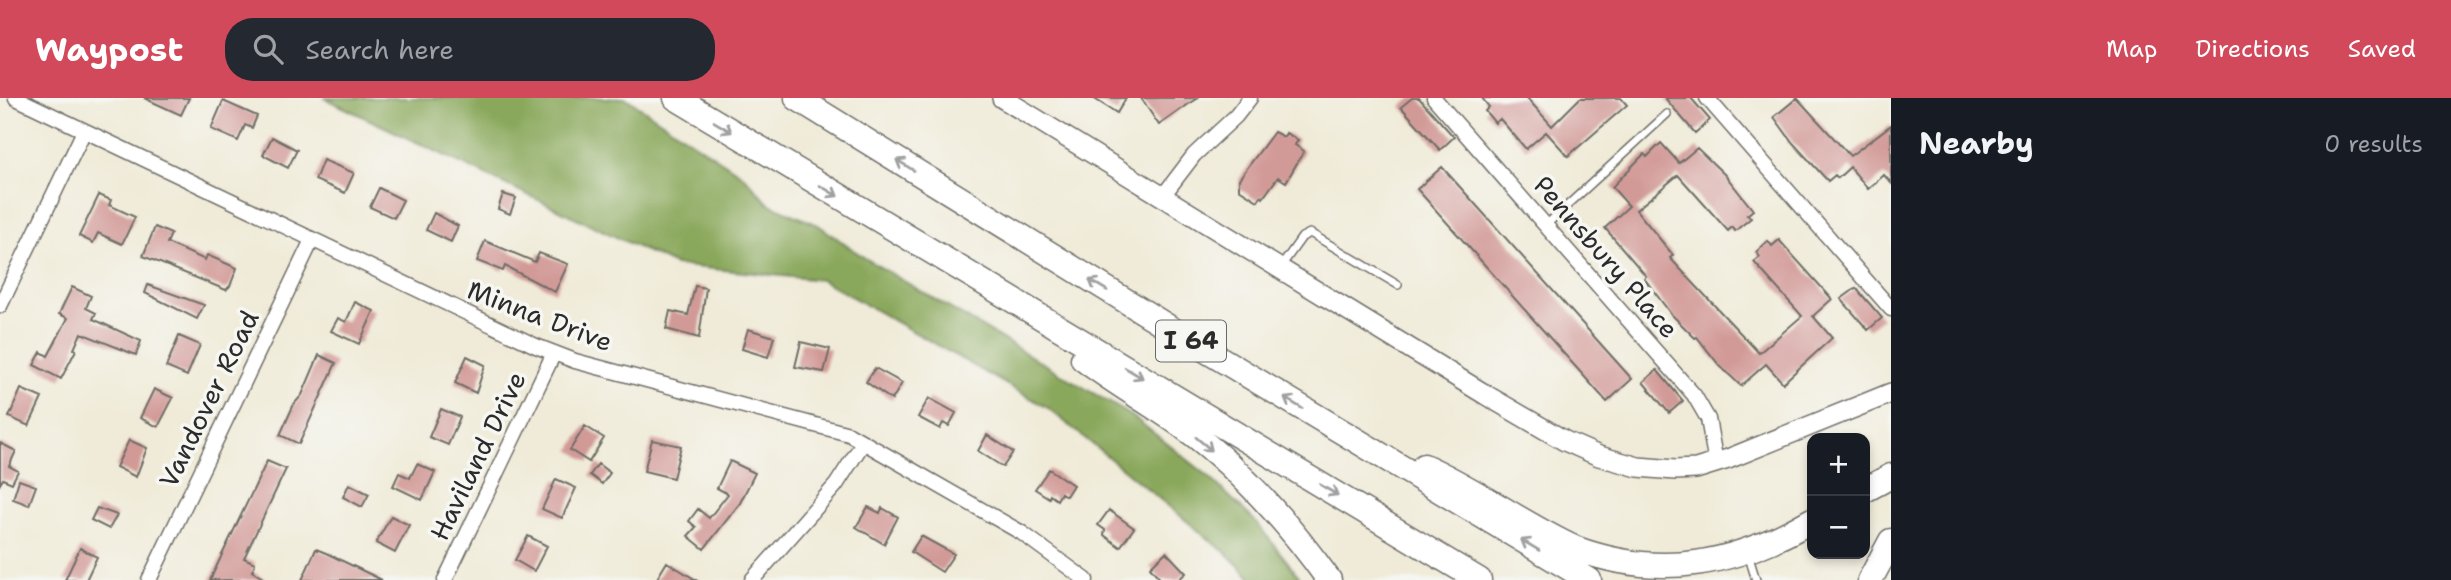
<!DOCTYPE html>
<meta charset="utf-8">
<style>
body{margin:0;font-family:"Shantell Sans",sans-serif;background:#242831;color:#f1f3f6}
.controls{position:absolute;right:21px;bottom:21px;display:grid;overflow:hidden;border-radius:14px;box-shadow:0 4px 10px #0003}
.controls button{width:63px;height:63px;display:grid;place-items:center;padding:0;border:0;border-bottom:2px solid #363941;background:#171b24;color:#f1f3f6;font:35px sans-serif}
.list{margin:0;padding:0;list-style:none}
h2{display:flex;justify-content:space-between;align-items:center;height:91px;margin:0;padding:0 28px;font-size:30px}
h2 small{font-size:23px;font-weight:400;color:#9ea1a6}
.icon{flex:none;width:38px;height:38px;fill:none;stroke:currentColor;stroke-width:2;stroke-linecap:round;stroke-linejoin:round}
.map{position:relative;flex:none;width:1891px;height:482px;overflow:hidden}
header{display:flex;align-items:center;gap:42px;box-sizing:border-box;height:98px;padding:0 35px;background:#d1495b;color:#fff}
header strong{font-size:33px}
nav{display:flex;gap:38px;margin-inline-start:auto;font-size:24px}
.search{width:490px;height:63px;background:#242831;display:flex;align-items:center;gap:18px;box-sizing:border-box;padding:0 24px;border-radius:28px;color:#9ea1a6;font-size:26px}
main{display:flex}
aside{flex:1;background:#171b24}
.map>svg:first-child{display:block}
</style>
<header>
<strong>Waypost</strong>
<div class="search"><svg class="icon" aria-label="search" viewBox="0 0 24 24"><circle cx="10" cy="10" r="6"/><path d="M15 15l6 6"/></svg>Search here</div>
<nav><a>Map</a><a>Directions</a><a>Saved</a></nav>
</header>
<main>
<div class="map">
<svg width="1891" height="482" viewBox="0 0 1891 482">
<rect width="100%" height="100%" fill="#f6f6f2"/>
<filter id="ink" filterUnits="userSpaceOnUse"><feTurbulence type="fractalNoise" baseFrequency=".0143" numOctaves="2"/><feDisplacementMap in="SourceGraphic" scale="14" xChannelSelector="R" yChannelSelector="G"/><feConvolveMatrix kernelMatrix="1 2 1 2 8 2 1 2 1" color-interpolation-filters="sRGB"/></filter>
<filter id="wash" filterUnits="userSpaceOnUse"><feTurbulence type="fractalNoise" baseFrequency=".00686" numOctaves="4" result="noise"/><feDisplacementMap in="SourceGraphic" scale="28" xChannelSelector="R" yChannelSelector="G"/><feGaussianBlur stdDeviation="1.57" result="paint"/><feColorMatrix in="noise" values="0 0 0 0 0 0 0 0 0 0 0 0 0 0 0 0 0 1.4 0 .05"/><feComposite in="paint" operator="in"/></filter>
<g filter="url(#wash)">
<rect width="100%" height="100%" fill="#f0ebd8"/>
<path fill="#8aa85b" stroke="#5a6a43" stroke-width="2" d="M324,0H626L744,78L769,106L818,127L865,160L1132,318L1207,377L1254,422L1302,482H1253L1226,455L1048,310L822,182L675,167Z"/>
<g id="blocks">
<path fill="#d29a97" d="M144,0H189L181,17Z
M1093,0H1126L1117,15Z
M1141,0H1197L1159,27Z
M1412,0H1419L1454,39L1440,52L1401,9Z
M1482,0H1527L1552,28L1580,0H1621L1627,7L1568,58L1546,34L1526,51L1500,21L1495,25L1485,13L1489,9Z
M1665,0H1691L1710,22L1695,35Z
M1797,0L1850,58L1891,27V85L1884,77L1868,91L1850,69L1838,80L1835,77L1828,83L1793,45L1774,19Z
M223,3L257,18L252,30L245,27L238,43L211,31Z
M1274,34L1284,39L1286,35L1298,42L1295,47L1304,53L1286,84L1278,79L1263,100L1261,98L1258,103L1239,91V81Z
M272,39L297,52L288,70L263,57Z
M1661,45L1679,65L1697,50L1725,77L1753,112L1747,117L1751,120L1735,133L1732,129L1728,133L1678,77L1636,112L1673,157L1670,160L1759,255L1802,218L1754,164L1760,159L1756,154L1768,143L1772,148L1779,142L1832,201L1813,218L1832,240L1783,285L1766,266L1741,288L1719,267L1697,239L1695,240L1671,216L1644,180L1646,178L1605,130L1629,108L1612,89L1644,56L1647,59Z
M323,62L354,75L345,95L315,82Z
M1442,69L1632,281L1607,304L1417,91Z
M379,90L403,102L394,120L370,109Z
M503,96L516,100L510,116L498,111Z
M99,97L111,102L109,107L135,119L122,146L98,135L93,145L79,138Z
M434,115L458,128L451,144L426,132Z
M155,129L171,136L167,145L205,162L207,157L237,170L230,188L226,192L143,158Z
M485,143L535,164L539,155L568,166L555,194L505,168L503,173L477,163Z
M148,187L204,207L197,221L145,195Z
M695,188L706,190L699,240L666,231L670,213L688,217Z
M72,189L91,198L86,210L96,215L93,221L141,243L136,257L81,235L74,251L76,252L61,281L34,267L41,254L48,258L68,220L59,216Z
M1856,190L1882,220L1868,232L1841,201Z
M355,204L374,213L359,246L331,233L338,220L346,224Z
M748,231L774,239L768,259L742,251Z
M179,238L200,247L187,278L166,269Z
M801,244L830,251L824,274L795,269Z
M319,257L336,265L299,346L280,337L294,306L302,297Z
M467,258L485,267L476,295L455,285Z
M875,270L902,285L892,302L866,284Z
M1657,272L1683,303L1669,315L1643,284Z
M21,291L42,300L29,328L9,319Z
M154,291L173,300L158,329L140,320Z
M929,300L956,315L949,328L943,325L940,331L918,319Z
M441,311L460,319L448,347L429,339Z
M585,328L604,340L589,364L570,352Z
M987,337L1013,354L1003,369L978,353Z
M129,342L147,350L136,379L116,369Z
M652,342L681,348L673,380L644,373Z
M0,345L16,353L9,368L18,373L12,385L3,381L0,386Z
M267,363L286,371L244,460L255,465L252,473L266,482H210Z
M730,363L755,375L740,405L704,451L688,438L696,429L689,423L698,411L709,420L728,396L717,390Z
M417,366L435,374L422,402L393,388L399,375L410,380Z
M598,366L610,375L602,386L590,377Z
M1049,371L1073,387L1066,398L1061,395L1057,402L1050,397L1049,400L1035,391Z
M556,381L576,390L562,420L542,411Z
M19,382L36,388L29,407L13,401Z
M349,386L369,396L362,409L343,399Z
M868,409L880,415L882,410L898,419L884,446L856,429Z
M97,410L117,417L109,431L91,422Z
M1109,412L1134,430L1120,449L1104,437L1105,432L1098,427Z
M391,418L409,427L395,455L376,445Z
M528,438L547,448L534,473L515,462Z
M921,438L954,456L942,474L911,454Z
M80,450L97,459L86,482H65Z
M316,451L326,455L382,482H302Z
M1166,454L1186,475L1178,482H1161L1150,469Z
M667,464L696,482H656Z"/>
</g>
</g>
<g filter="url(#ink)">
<use href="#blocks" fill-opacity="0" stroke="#706e68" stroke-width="2"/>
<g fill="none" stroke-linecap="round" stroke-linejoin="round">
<g stroke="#706e68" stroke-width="10">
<path id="lane" d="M1546,127L1667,16
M1280,170L1302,139L1310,135L1398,187
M1748,456L1756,482"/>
</g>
<g stroke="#706e68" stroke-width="17">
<path id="street" d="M16,0L536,248L575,263L849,336L1022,435L1086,482
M1434,0L1694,297L1708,321L1716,365
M1707,0L1891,211
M1162,99L1194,57L1236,18L1250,0
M0,208L84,33
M149,482L312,142
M445,482L554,255
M752,482L836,387L863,345"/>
</g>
<g stroke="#706e68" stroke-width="22">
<path id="secondary" d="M1002,0L1486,297L1565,343L1599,358L1638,369L1675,372L1696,371L1728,361L1891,295"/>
</g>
<g stroke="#706e68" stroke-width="27">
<path id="highway" d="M676,0L1479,482
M797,0L1199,248L1589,482
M1083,261C1116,286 1152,306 1185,330C1242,372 1288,425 1329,482
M1424,368C1476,391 1522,426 1574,450C1660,482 1735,467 1812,422
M1865,392L1891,378
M1870,482L1891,443"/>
</g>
<use href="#lane" stroke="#fff" stroke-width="7"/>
<use href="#street" stroke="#fff" stroke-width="14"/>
<use href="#secondary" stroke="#fff" stroke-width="19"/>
<use href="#highway" stroke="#fff" stroke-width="24"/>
</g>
<defs><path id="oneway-shaft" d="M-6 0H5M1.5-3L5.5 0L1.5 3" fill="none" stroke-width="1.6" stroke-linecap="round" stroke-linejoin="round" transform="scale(1.75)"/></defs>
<g stroke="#a0a0a0">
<use href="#oneway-shaft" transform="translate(723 29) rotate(31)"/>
<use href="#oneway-shaft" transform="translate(905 67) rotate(-148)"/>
<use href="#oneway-shaft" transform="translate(829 93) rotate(31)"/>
<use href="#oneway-shaft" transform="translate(1098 187) rotate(-149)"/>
<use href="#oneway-shaft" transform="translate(1134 275) rotate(31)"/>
<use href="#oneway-shaft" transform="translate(1293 305) rotate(-149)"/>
<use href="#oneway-shaft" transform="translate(1204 346) rotate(40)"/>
<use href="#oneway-shaft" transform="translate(1329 392) rotate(31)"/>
<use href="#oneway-shaft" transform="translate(1530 447) rotate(-149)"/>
</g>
</g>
<g text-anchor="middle" stroke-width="7" stroke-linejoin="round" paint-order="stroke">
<rect fill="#f6f6f2" stroke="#686867" stroke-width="2" x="1156" y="222.5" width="70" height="41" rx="5"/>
<g font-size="24" font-weight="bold" fill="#2b2b2b">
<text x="1191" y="251">I 64</text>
</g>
<g font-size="26" fill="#2b2b2b" stroke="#f6f6f2">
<text transform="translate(1606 159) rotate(49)" y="9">Pennsbury Place</text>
<text transform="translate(540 218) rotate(21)" y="9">Minna Drive</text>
<text transform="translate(209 301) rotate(-64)" y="9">Vandover Road</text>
<text transform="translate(478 358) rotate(-64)" y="9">Haviland Drive</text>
</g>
</g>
</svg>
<div class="controls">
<button>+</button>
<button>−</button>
</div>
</div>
<aside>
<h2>Nearby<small>0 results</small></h2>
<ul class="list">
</ul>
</aside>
</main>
